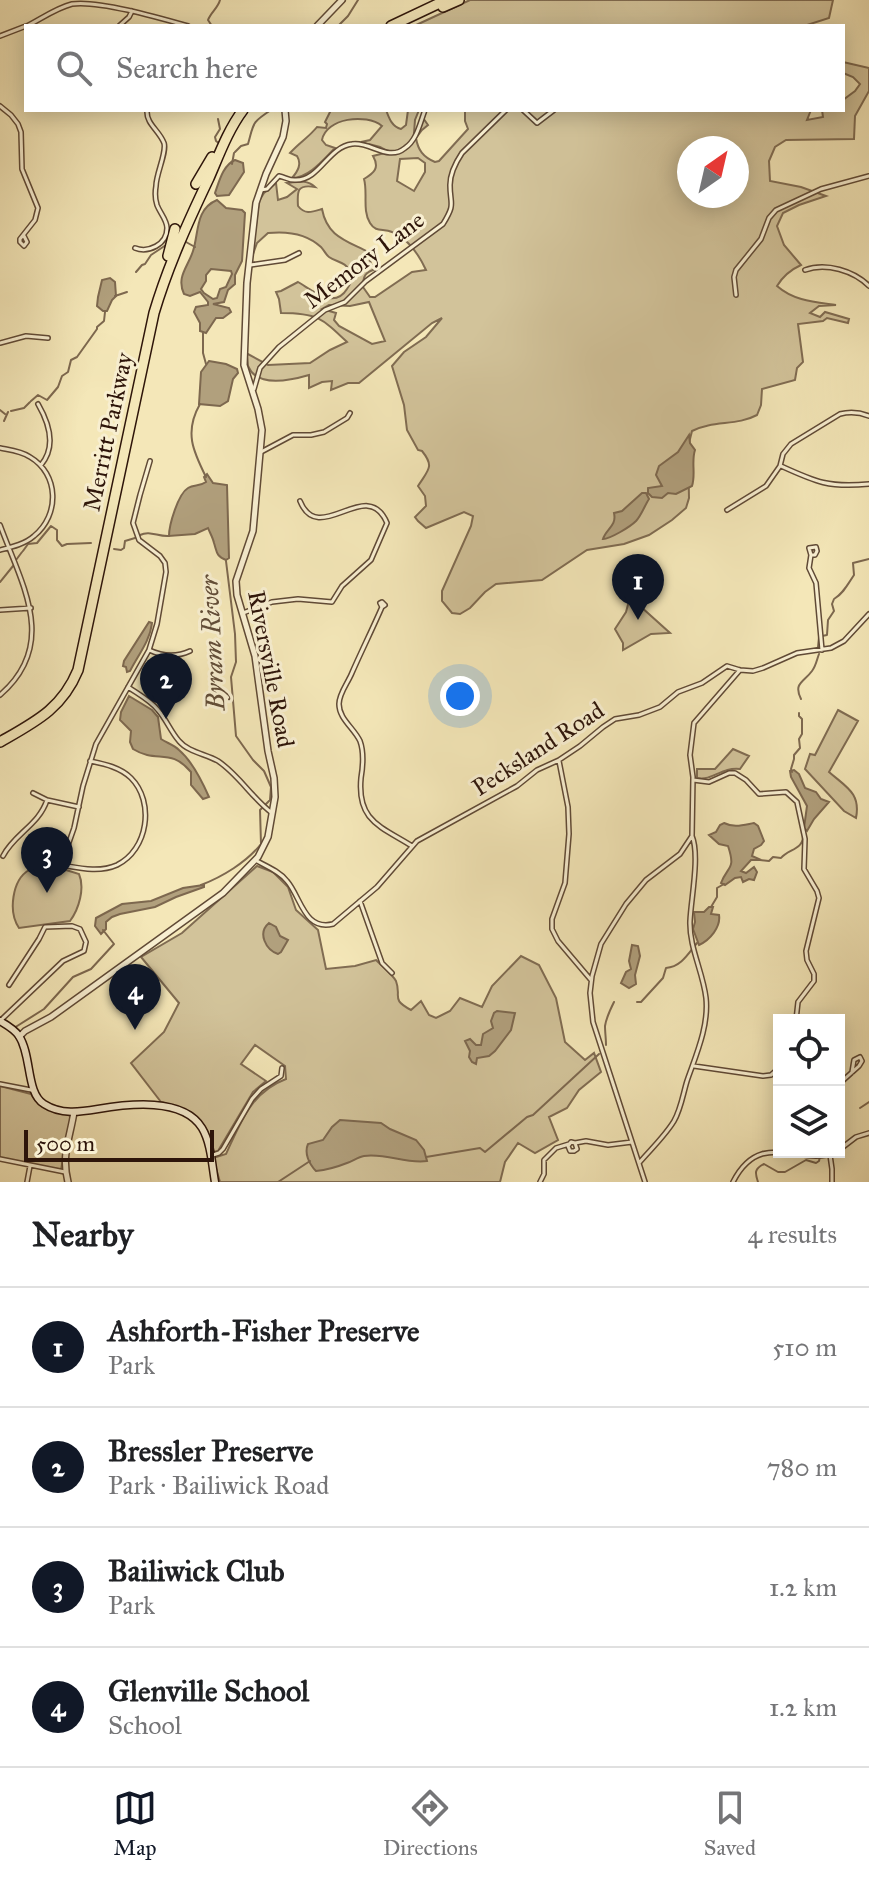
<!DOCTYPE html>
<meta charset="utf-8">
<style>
body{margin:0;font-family:"IM FELL Great Primer",serif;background:#f2f2f2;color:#202124}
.controls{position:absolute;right:24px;bottom:24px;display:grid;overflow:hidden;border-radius:0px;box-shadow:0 4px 20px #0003}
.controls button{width:72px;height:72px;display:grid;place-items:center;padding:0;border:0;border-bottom:2px solid #e0e0e0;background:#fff;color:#202124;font:40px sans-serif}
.compass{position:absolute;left:677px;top:136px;width:72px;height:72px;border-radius:50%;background:#fff;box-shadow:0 4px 20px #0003;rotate:34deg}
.scale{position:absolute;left:24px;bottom:20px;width:190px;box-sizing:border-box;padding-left:8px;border:4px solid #2e150a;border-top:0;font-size:22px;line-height:28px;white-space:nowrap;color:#2e150a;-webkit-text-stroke:6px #f8efd1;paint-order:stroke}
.you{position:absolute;left:460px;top:696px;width:28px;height:28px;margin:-20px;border:6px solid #fff;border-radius:50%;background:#1a73e8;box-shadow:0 0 0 12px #1a73e833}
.badge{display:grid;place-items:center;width:52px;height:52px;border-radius:50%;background:#111827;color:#fff;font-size:26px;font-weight:700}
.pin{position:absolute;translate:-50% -66px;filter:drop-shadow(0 2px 4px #0008)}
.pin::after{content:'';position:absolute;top:42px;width:28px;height:24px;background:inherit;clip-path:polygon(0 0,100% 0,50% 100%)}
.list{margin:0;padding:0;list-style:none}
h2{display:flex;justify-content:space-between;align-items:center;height:104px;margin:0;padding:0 32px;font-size:34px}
h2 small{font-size:26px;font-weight:400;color:#757577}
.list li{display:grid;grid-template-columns:52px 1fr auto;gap:24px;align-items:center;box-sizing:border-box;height:120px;padding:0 32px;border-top:2px solid #e0e0e0}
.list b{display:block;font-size:30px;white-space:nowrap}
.list p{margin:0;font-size:26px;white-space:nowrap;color:#757577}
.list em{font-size:26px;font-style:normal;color:#757577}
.icon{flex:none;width:44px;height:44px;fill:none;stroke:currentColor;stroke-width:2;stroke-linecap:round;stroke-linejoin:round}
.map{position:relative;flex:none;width:869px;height:1182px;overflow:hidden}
.search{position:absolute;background:#fff;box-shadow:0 4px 20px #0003;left:24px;right:24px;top:24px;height:88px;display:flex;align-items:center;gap:20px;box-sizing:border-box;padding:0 28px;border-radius:0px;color:#757577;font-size:30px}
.sheet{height:584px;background:#fff}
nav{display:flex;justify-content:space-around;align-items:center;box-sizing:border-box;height:112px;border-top:2px solid #e0e0e0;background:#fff;font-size:22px;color:#757577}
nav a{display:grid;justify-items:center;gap:4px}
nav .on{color:#111827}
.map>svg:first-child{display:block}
</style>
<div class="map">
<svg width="869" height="1182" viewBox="0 0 869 1182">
<rect width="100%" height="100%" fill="#f4e7b8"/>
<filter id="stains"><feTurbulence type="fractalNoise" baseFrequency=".0025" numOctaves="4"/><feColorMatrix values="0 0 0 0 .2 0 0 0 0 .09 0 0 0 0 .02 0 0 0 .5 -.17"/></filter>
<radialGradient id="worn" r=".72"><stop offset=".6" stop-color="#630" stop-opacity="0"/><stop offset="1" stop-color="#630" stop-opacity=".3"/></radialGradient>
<path fill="#d2c39a" stroke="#806c52" stroke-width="2" fill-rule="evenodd" d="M470,0H833L829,18L804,26H414Z
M843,62L869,68V91L855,116L854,139L786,140L775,147L769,161L770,181L801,187L826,196L799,205L783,213L777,226L784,245L801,265C790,270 783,276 777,286C794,301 815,302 836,305L819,306L810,313L820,317L825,312L849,319L848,323L827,318L823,321L798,324L803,362L797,368L795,380L762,389L761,405L757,415C737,426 713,420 692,431L688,447L689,498L686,508L672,520L649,535L624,544L587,550L542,580L496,584L485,592L470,608L460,614L452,613L442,601V591L471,526L473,516L464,512L426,528L418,521L415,517L426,506L425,496L418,486C428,470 435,467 422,451L418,450L407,430L404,405L392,366L404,352L426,337L442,318L432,323L359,383H348L331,390L332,381L322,382L309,388V375C292,380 257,388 248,366C248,365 247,354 246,353L268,365L310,363L330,350L347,342C322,318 317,313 281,313L279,299L276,292L281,291L298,282C312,290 334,310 347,289C351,284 353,277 350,271C346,262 336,262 329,257C326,255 324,250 321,247C306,233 287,231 268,233L257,243L252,257L259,201L264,193L276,183L278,200L287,197L297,189L287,183C298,182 306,179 315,187C297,184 297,191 298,206C305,215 312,212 322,209C327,236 345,240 368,252L371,264L376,269C365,272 363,276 363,287L370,297H375L412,272L426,270C419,255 408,238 392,232C383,228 376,233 370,223C362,210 368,193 364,179C374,173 380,168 373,156L389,152L380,147L361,142L370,140L382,126C366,113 326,118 322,140L326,145L335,148C324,159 309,178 292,178C298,171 302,164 297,156L290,153C299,143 309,137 317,127L326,128L327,124L325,122L331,110H386C389,118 392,127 401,129L406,125L408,110H419L415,120L414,133L420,127L423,118L428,125L422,130L416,138C418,150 423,157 435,162L439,161L468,129L465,121V110H811L807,120L823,117L822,110H843V100L855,91L860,84L853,77L843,73ZM689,148H737V196H689ZM418,158L425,163V172L414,191L397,181L400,159ZM369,302L385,341L372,344L339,326L334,320L336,313L322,309L329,305L350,306Z
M630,597L670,633L651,634L623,650V643L615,629L626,612Z
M838,710L858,721L829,772C846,787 861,793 856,818L844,811L805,769L810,754L815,755Z
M733,749L749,756L740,769C721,767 713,781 697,778V769H715Z
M53,861L63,869L79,874C85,888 79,909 70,921L19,928C8,912 12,880 29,870C35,865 46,864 53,861Z
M257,866L273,872L288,887L296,910L318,930L326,969L355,966L376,960C382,966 392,974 396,981C402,997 390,999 411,1010L421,1001L429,1015L436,1018L450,1011L460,998L482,1007L492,986L521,956L539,965L556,998L565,1042L585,1060L594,1053L601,1072L579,1090L567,1108L549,1117L558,1140L535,1153L518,1143L505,1162L500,1182H220L213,1158L226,1154C241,1122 251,1092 286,1079L285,1066L255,1045L241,1064L266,1081L253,1092L218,1151L213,1152L208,1132L191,1112L161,1102L131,1063L164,1032L179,1003L141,957L182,933Z
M0,1086L31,1094L35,1100L43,1106L71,1116L61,1170L0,1158Z"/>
<path fill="#b1a07d" stroke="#7d684f" stroke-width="2" fill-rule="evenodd" d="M235,160L243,163L244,172L229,195L217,196L215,193C219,182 223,165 235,160Z
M217,200L226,208L242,210L245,213L242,261L235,275V284L228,290L224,302L213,304L229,308L231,312L223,318H216L206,333L200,331V323L194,312L196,307L208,305V302L200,292L190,296L184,294C176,277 188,267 193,251C199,233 195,209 217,200ZM211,269L231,271L232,274L226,287L220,289L217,298L213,299L204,293L201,289L206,281V275Z
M110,278L115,282L116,296L112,300L107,311H103L97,306L98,297L102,280Z
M209,361L226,364L237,369L238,373L233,379L228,401L220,406L199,404L201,372Z
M689,435L690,443L695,450C691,462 696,474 692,486L676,494L668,493L662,498L652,497L648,493V488L662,486L656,475L659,466L678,452Z
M207,474L213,483L227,485L229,558L226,560C216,556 217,552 214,543C213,538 210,533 208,528L195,534L169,536C169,525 178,494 188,488C194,484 199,487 206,482L204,477Z
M642,493H646L649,499C645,505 641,516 636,521C630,527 610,539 603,539C606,529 617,526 614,513L622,511Z
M149,622L152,623C150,641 138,655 130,671L127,672L126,667L123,666L124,661Z
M129,696L152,710L158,717L161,739C167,743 174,745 179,750C192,761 202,781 209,797L203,799L191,785V772C170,747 157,764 133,749L130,742L131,731L120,720L121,712Z
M794,770L799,774L805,788L816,792L821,799L829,802L814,819L807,831L804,828L807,806L791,777L790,771Z
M724,823C734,828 743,825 754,823L758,826L764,841L761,845L754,849L752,856L761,860H751L741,871L746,873L754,867L757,872L754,880L749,879L743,882L741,877L735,878L725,885L721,883C728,865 736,870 728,846L719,844L709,835L716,832L720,825Z
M204,885V887L176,897L155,907L120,914L112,917L106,922V929L101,934L95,926L96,918L122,904L151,901L183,888Z
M709,907H713L711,914L719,915C721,927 710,940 699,945L693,929L695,922L694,912H704Z
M269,923L276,927L280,936L288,940L281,952L278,954C266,950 257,933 269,923Z
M632,945L638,946L640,956L635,975L636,984L629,988L621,983L626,972L631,969L629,961Z
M497,1011L515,1013L511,1030L495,1051L489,1056L477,1058L476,1064L472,1062L469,1057L470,1051L465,1041L470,1039L476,1045H481L483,1034L493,1028L491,1021L494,1013Z
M340,1120L381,1123L390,1129L416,1140L424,1150L427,1161C405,1164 387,1153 364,1156C358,1157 353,1161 347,1163C337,1167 326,1170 316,1171C309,1164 304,1153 308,1144L323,1140L332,1127Z"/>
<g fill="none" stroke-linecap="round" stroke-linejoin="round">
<path stroke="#7d684f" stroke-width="2" d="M212,26L208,20C211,12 218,8 220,0
M338,26L348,16L358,0
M218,119L220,129L215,137L216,141L220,144
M235,152L241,146L248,144C254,123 251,123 271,110
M232,164L234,153
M186,242L195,247
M136,272L142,265L145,264L151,255L166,245
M115,296L127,292
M203,332V353L206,364
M31,401L38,395L47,400L58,387L62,376L68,372L71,360L77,357L97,329V327L104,321L105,312
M200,404C184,432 193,451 206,477
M0,410L5,414
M11,411L24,408L30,402
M4,421L8,412
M140,535C150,530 158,537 169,536
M114,549L121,550L124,548L125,541L135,538
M23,551L28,544L37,543L51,526L57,530V540L62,546L67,544L91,543
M16,560L22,552
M0,582L13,566
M822,636L827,635L828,620L834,611L832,604L834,599C843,594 848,584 854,575L853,563L869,559
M818,647L819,637
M801,699C793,683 804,682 812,671C816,666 817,659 819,654
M792,772L791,769L794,759V755L800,748L799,739L802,734V719L799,716V713
M760,860L769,861L773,857L781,858C788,849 803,850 803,836
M201,885C222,877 247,862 261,844L260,810L270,800L271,787L264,771L253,760L236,736L231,677L236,662L235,634L226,561
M711,907L717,897V888L724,884
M637,1002H641L663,978L666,968C681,967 688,954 697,943
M14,1028L44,1009L73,977L91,969L114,944L103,930
M606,1045C606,1039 605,1032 605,1026C606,1019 611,1008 614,1002
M860,1108L869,1102
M426,1157L480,1148L485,1152L527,1117L533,1115L599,1054
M278,1182L310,1161
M758,1182C755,1173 754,1169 764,1164L778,1172H785L806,1160L816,1163L819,1161L821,1152"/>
<g stroke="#604a36" stroke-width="6">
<path id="minor" d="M27,26C41,19 56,8 72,4C98,0 160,18 188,26
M119,26L129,17L132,11
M0,36L26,26
M0,106L11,115L18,124L21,132L22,169L38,208L35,220L20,239V242L24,246L27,242L24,236
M523,110L537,123L554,110
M260,190L267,189L279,176C285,177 290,181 296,180C320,180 328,147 352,144C370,141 388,162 405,148C417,140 420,123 425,110
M135,248C148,253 167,245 167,228C167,220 160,213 157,205C155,199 155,192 156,186C156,174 167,152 164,143C159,130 146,124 147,110
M250,265L285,260L299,253
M805,270C826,262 854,271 869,286
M736,295L734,277L736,270L761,239L769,218L776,210L821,189L869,176
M0,343L26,336L48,338
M254,389L260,368L279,347L325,310L345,302L366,281L443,224C456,203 450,205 450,185C450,173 456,162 462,153L506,110
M38,404C49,423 57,446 41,465
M0,448C10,450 21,451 30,457C59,474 60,515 34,536C25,544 12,547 0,550
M261,452L293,435H311L324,432L347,418L350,413
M781,466C816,482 829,488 869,484
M727,510L766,486L780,466L783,454L791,444L840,414C851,411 859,412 869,416
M0,525C22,585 59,644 0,695
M811,555L809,548L816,547L817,551L815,555H811L809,568L816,583L822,650
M382,607L385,605L382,602L380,603L382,607C372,630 361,652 351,675C347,684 339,694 339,704C339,719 354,728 360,741C364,752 363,766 361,778C357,821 380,826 412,846
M0,610L31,608
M243,613L272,602L298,599L332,602L342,586L371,560L387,523C367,475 319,548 300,501
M149,650C162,656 177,657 190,651
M128,687C138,694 150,700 158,710C166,719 171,732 179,741C188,752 206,754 218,761C239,775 252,798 272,813
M90,761C104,764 120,767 131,778C155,802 148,850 117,865C99,873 79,868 61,865L74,828L83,786L96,744L149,650L157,624L166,572L165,563L160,556L139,540L133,523L140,495L150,461
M559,761L568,807L569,834L565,883L552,919V929L558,941L591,980
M693,780L709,782L729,773H735L746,780L759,794L786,792L797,802L805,839L804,869L817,891L819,898L806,951L807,960L814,974V981L798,1002L796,1020
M33,793L47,800L79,807
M3,856C14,834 39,825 47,800
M255,860C266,866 279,871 287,881C301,897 304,931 333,924L377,887L417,841L517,786L537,770L559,760L580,746L603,727L615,719L639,715L660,707L678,692L702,683L727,666L740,670L753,671L763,668L797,653L831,648L844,641L869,614
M360,901L382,963L392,973
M0,1021L63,961L84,951L86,942L80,929L72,926L45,927L39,939L9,985
M694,1066L763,1076L771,1075L779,1068
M0,1084L31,1090
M839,1084L859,1066L862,1061L860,1057L854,1060L852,1072
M575,1143L577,1149L574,1151H570L568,1146L571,1142L575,1143L586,1141L608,1145L632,1142
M839,1150L856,1137L869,1133
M830,1155L832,1169V1182
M210,1156L219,1153L223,1149L252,1099L261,1089L281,1076L282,1068
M0,1159L65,1172
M639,1163C650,1150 665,1136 674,1121C681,1109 683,1094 687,1081C696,1055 709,1026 706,998C703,972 689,947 690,921C691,899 700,855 692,836
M27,1182L30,1166
M540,1182L544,1174V1160L556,1148L569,1144
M645,1182L593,1022L590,993L592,976L601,944L626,904L646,880L680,854L692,836L693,777L690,755L694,723L740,670
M733,1182C761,1127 801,1168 836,1152"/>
</g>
<g stroke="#604a36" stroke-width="8">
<path id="tertiary" d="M317,26L342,0
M19,1037L25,1031L51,1017L223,893L258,857L268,837L275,797L274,778L268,751L255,656L237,595L236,581L253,531L262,430L258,409L244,365L247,283L256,203L266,174L283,137L286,121L285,110
M68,1182C61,1155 70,1138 74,1112"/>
</g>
<g stroke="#2e150a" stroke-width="9">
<path id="secondary" d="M0,1021C7,1025 15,1030 19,1036C32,1056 26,1093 44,1104C61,1115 80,1112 98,1109C128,1104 183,1097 202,1128C211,1143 212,1165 215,1182"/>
</g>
<g stroke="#2e150a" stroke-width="12">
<path id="motorway" d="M443,7L459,0
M391,26L446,0
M196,184L212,157
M168,256L175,229
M0,742C35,722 62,709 78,670L154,313C168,266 188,222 209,178C219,155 228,130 243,110"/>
</g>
<use href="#minor" stroke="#f8efd1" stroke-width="3"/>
<use href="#tertiary" stroke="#f8efd1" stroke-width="5"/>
<use href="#secondary" stroke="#f8efd1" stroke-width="6"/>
<use href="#motorway" stroke="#f4e7b8" stroke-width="9"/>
</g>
<g text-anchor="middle" stroke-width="6" stroke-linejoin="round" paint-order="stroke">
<g font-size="24" fill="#2e150a" stroke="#f8efd1">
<text transform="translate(364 260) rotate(-37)" y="8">Memory Lane</text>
<text transform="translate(108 432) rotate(-78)" y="8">Merritt Parkway</text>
<text transform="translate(271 669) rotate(79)" y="8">Riversville Road</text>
<text transform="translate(538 749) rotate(-33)" y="8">Pecksland Road</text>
</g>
<g font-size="26" font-style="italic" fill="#624d38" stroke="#f8efd1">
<text transform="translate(212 643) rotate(-93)" y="9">Byram River</text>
</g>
</g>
<rect width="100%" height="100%" filter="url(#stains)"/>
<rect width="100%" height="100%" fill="url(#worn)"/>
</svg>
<div class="controls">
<button><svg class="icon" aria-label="locate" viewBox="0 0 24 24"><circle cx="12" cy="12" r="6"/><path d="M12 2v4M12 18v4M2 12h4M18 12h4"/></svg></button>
<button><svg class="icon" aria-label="layers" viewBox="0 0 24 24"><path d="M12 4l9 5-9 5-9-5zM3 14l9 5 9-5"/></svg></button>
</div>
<svg class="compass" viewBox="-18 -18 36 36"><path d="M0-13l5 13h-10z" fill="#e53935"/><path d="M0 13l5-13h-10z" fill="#757577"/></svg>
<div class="scale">500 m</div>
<div class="you"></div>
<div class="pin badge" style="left:638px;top:620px">1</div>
<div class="pin badge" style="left:166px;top:719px">2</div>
<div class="pin badge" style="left:47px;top:893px">3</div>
<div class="pin badge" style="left:135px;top:1030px">4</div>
<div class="search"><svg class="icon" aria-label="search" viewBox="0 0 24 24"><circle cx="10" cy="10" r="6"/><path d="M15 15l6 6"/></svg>Search here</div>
</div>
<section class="sheet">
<h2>Nearby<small>4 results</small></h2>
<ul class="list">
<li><span class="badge">1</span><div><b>Ashforth-Fisher Preserve</b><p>Park</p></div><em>510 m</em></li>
<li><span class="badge">2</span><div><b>Bressler Preserve</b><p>Park · Bailiwick Road</p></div><em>780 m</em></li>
<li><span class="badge">3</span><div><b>Bailiwick Club</b><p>Park</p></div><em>1.2 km</em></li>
<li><span class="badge">4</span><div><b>Glenville School</b><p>School</p></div><em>1.2 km</em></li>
</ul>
</section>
<nav>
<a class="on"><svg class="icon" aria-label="map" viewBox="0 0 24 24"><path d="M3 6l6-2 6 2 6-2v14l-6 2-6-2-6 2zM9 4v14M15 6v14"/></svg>Map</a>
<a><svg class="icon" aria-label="directions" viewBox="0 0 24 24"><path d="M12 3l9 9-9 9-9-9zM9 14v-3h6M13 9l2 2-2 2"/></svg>Directions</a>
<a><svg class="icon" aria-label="saved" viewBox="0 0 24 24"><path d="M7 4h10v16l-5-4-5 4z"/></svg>Saved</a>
</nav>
